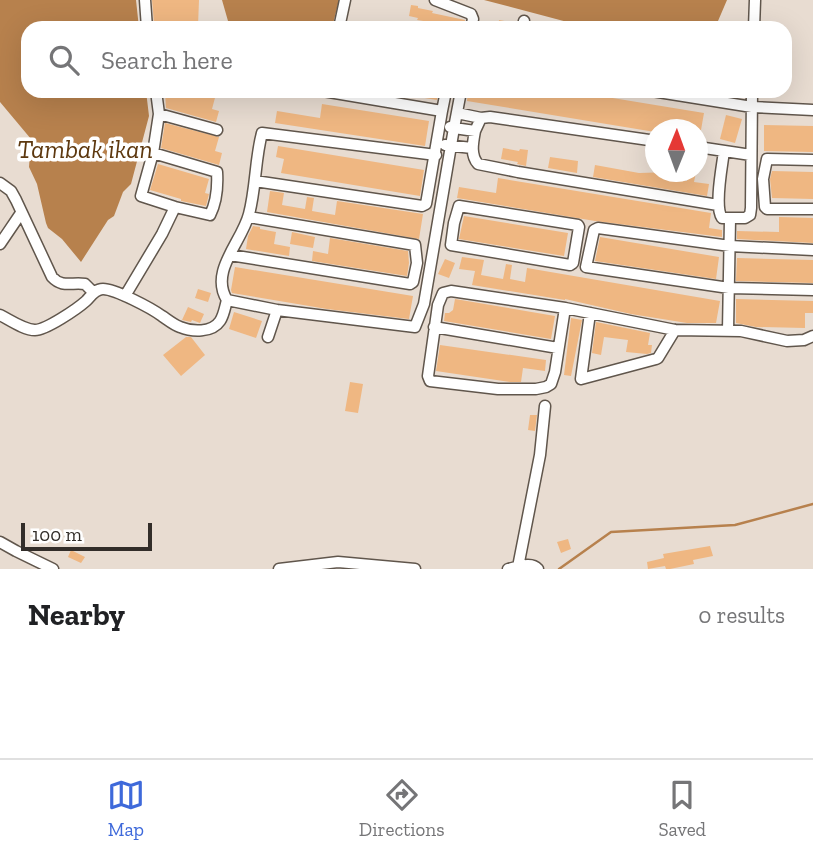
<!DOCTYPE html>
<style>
body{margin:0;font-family:"Zilla Slab",serif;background:#f6f6f6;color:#202124}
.compass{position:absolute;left:645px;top:119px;width:63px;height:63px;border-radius:50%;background:#fff;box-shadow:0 7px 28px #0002;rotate:1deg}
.scale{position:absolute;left:21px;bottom:18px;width:131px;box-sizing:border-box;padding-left:7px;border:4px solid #322d29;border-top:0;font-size:19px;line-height:24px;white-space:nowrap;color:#322d29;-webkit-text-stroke:5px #fff;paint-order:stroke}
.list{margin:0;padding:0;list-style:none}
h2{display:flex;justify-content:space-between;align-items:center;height:91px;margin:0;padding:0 28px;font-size:30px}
h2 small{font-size:23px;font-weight:400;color:#757577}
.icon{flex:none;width:38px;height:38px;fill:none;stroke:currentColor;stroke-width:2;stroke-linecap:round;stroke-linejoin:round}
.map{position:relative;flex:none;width:813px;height:569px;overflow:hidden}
.search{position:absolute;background:#fff;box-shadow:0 7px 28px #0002;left:21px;right:21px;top:21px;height:77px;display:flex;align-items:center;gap:18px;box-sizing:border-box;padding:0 24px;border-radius:21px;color:#757577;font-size:26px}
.sheet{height:189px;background:#fff}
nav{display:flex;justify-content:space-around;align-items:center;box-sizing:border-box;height:98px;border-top:2px solid #e0e0e0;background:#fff;font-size:19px;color:#757577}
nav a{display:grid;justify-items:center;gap:4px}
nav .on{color:#3e69da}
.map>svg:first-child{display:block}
</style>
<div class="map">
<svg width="813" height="569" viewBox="0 0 813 569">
<rect width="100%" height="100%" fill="#e8dcd1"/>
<path fill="#b7814d" d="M0,0H136L139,28H28V91H146L149,116L131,184L123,192L114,216L108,220L81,262L62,239L48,228L46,223L37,184L29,167L31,139L0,102Z
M222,0H339L332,28H230Z
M484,0H727L715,28H590Z"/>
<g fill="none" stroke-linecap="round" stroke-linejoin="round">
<path stroke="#b7814d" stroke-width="2.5" d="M559,569L611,532L735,525L813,504"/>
</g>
<path fill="#efb782" d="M152,0H199L198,26L154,23Z
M411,5L418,6V8L433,11L432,13L465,20L464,28L449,27V25L417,20L418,18L409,16Z
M499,20L516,23V28H498Z
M165,91H205L216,94L212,109L219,111L216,122L166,108Z
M407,91H438L437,100L406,95Z
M468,91H570L704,113L701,130H655V132L467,101Z
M322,104L429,121L425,146L275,123L277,111L320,118Z
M726,115L742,119L735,143L720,139Z
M165,123L219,137L215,151L222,153L219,165L161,148Z
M764,125L813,126V152L764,151Z
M278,146L424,170L420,196L281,173L284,159L276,157Z
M503,148L519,151L520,149L528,150L526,166L517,164L518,162L501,159Z
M550,157L578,161L577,173L548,168Z
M158,164L209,179L205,193L209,194L206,206L181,201V199L150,190Z
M595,165L639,173L671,172L670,178L687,181L689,172H696L694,182L709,184L707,196L593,177Z
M772,171L813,172V199L772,198L770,179Z
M498,178L711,213L709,228L722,230V237L595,221L457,198L459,187L496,193Z
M270,191L284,193L282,205L305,209L307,197L314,198L312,211L335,215L337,201L423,214L419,239L267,212Z
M464,216L568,233L564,256L459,239Z
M779,217L813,218V243L737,239V231L779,232Z
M253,226L260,227V229L276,232L274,244L290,247L289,256L246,249L248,236Z
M292,232L315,237L313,248L290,244Z
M600,237L719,257L716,279L595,261Z
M330,238L408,251L409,263L407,276L312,261L313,251L328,254Z
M462,257L484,260L481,275L503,279L506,264L512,265L510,279L525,282L527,268L720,301L716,323H687L631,314L565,299V300L472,285L475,271L459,269Z
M737,258L813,260V283L736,281Z
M445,259L455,263L449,278L438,274Z
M235,267L413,296L409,319L327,309L232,293L231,290Z
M198,289L211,293L208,302L195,298Z
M455,299L555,316L551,339L444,321L445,313H449L453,310Z
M736,299L813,301V313H805V328L756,327L736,323Z
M188,307L204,314L200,323L192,320L191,322L182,320Z
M234,312L262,321L256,338L229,329Z
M571,318L582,320L571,376L564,375Z
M596,322L650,333L648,345H652L651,353L647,354L626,352L628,340L604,337L601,355L592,353Z
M186,337H191L205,355L181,376L163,355Z
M440,345L546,360L545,371L523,368L521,382H510L436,371Z
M350,382L363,384L358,413L345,411Z
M530,415H537L535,431L528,430Z
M568,539L571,549L561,553L557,542Z
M710,546L713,556L693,560L694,564L670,569H666L665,566L648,569L647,562L664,558L663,554Z
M71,550L85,557L81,563L68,557Z"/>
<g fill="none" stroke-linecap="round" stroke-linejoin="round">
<g stroke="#60564c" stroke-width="13">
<path id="street" d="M145,0L147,28
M435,0L471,14L473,19L471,28
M339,28L345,0
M523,28L524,21
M754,28L755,0
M652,91L752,107L813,110
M442,111L446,91
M457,113L481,118
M159,114L217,130
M450,127L454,128L461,91
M475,131C473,142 470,155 478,164L518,172L718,205
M445,145L472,148
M698,147L751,155
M724,151C722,167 714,206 722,218H745L750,215L751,208L752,91
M153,153L217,172C218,188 217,201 210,215L175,207L141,196Z
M153,153L159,114L156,91
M813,160L767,159L763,179L765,207L767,209H813
M255,181L422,206L426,204L442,111L323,91
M0,183L11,191L16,200L52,277C62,288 72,282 85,284L94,293
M459,206L578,225L579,227L573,263L570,265L451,245L454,223Z
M0,244L21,213
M813,250L730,246L598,228L594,230L586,267L729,288L813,290
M230,255L410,284L413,282L417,263L415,245L249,217
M451,291L565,308L555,372L551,384L546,387L536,389H498L430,381L428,376L438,305L443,293Z
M125,296L162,234L175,207
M227,300C209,271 242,242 249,214C256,188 255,159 262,133L436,155
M565,308L675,330L741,331L787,341L804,340L813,336
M590,313L581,379L656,359L658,358L675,330
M0,315C10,320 24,330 35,330C46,330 77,309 86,301C91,296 95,289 103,289C115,289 151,308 162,316C168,320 174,325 180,327C192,332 212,333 220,321C224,315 225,307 227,300L277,310L415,327L424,304L454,128L475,131L481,118L490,117L656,141
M434,327L558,348
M728,331L730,219
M268,337L277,310
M0,542L16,551L53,569
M518,567L540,455L545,406
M279,569L338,562L415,569
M508,569C518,567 531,561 538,569"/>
</g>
<use href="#street" stroke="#fff" stroke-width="10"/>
</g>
<g text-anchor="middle" stroke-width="7" stroke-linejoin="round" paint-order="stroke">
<g font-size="26" font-style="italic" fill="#5d380f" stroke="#fff">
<text x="85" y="158">Tambak ikan</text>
</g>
</g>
</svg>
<svg class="compass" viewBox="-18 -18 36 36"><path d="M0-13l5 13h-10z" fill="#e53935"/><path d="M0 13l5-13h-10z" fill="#757577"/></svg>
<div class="scale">100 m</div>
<div class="search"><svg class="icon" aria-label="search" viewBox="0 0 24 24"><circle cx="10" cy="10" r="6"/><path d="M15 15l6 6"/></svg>Search here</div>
</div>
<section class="sheet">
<h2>Nearby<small>0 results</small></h2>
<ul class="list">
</ul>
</section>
<nav>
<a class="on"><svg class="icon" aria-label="map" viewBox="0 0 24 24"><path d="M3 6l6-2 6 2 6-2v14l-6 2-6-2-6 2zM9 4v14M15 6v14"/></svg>Map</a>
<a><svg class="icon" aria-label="directions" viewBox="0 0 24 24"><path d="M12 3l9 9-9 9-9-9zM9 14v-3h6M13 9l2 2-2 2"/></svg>Directions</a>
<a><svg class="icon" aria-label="saved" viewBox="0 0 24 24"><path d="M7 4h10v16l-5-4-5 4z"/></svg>Saved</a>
</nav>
